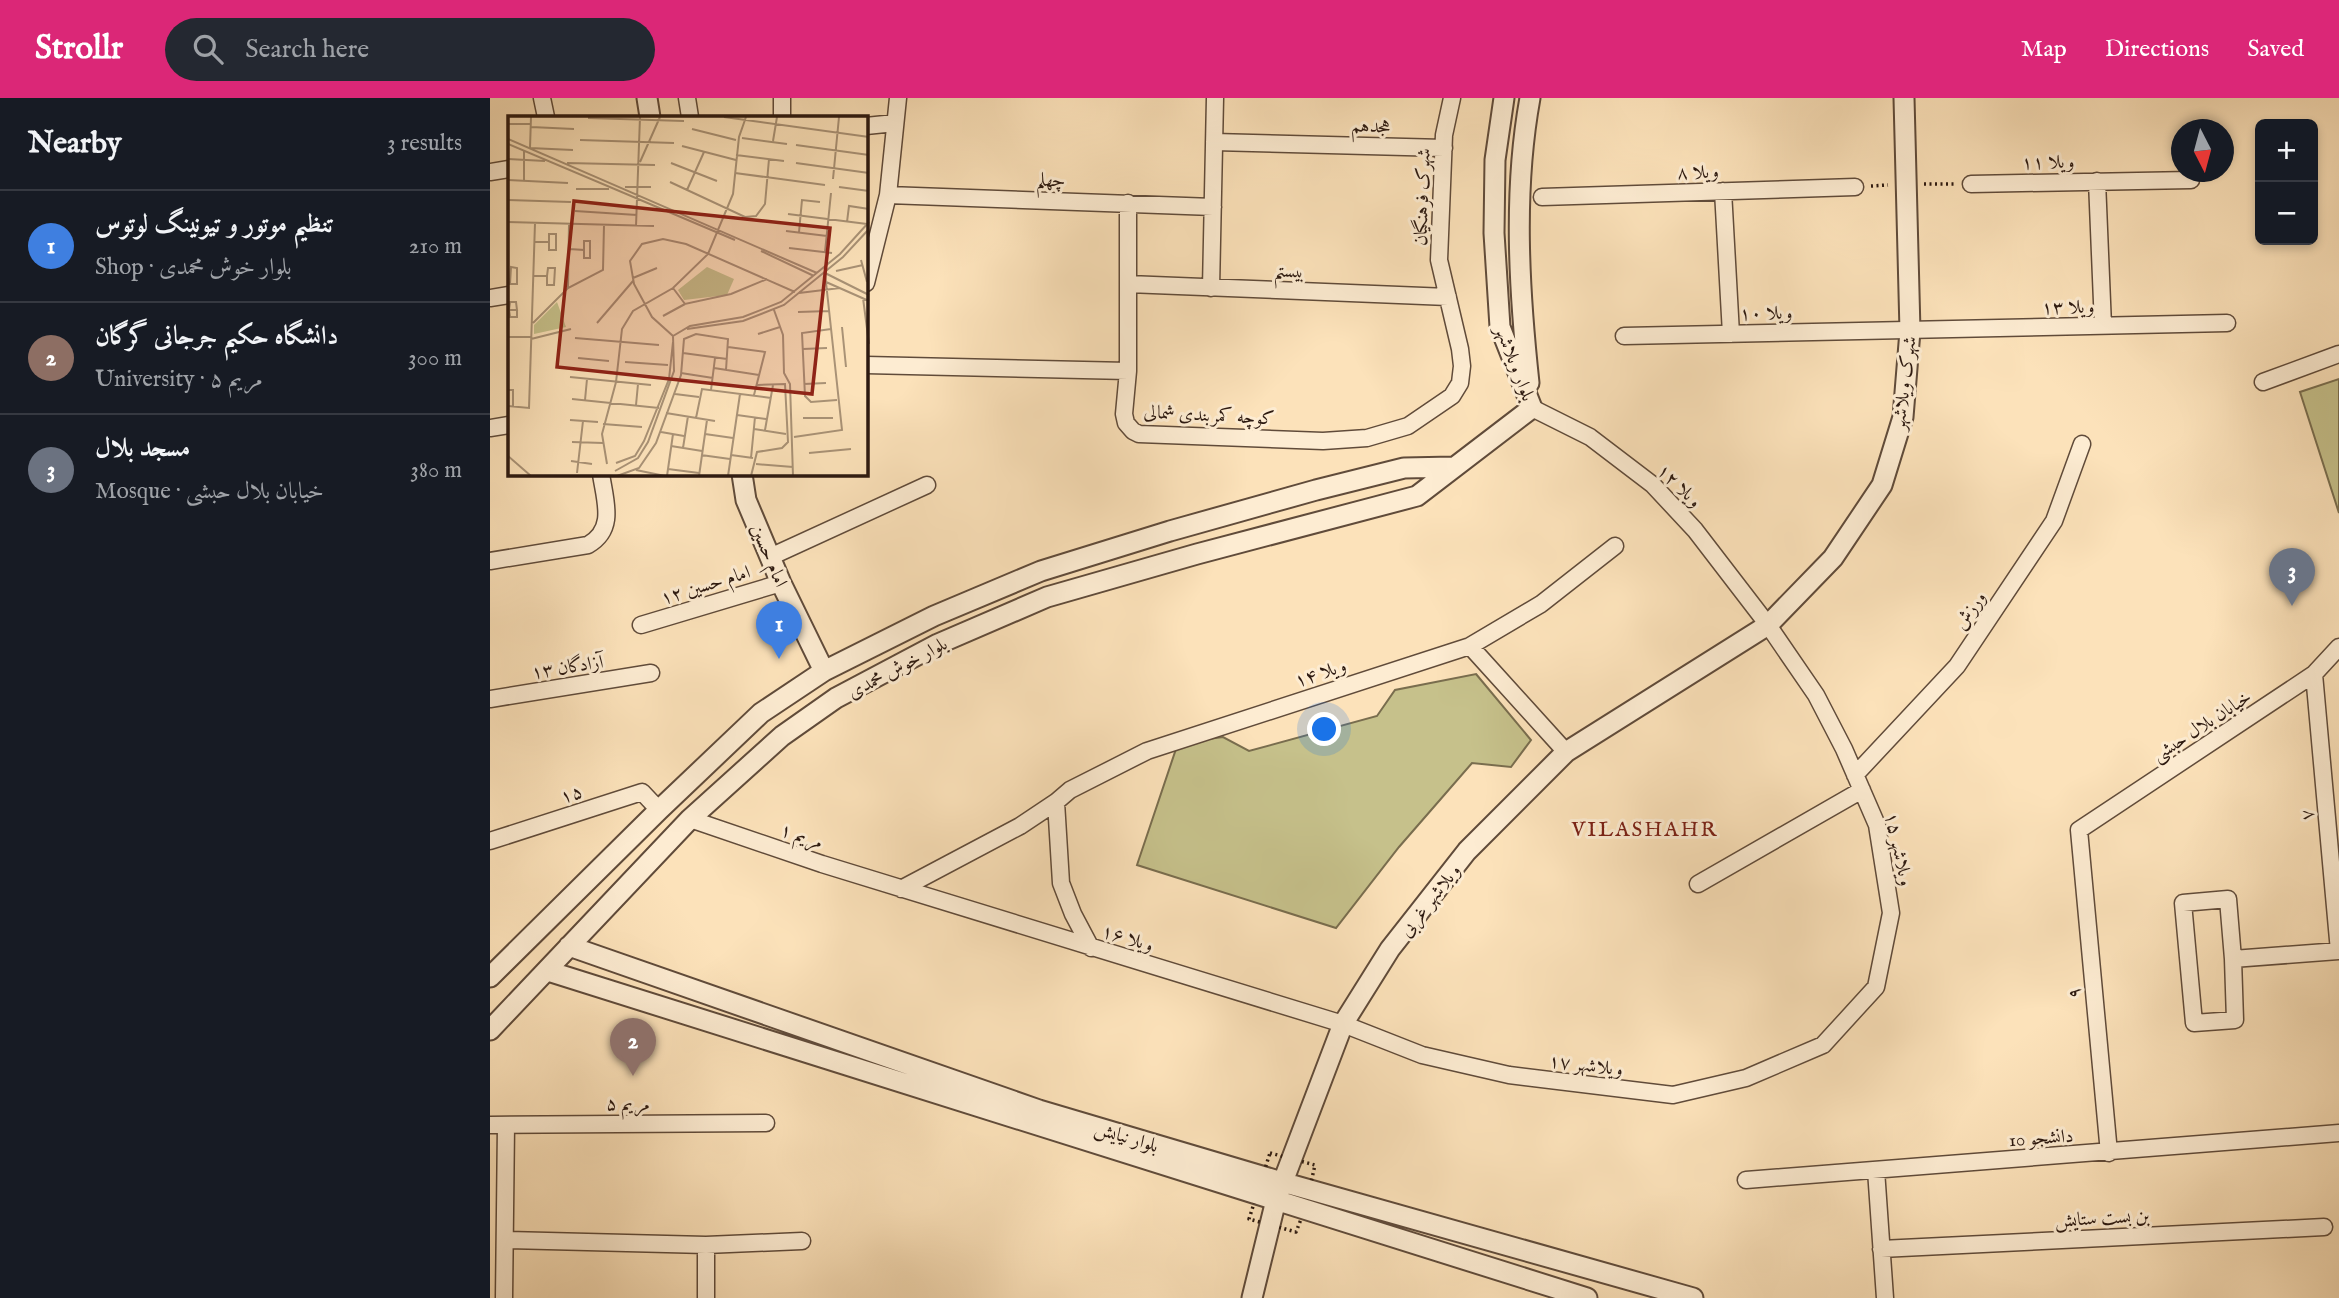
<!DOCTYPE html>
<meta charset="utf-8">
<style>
body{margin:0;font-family:"IM FELL English",Amiri,serif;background:#242831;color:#f1f3f6}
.controls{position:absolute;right:21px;top:21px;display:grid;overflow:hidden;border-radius:10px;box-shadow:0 4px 10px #0003}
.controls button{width:63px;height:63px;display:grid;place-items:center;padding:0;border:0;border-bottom:2px solid #363941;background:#171b24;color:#f1f3f6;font:35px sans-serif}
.compass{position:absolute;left:1681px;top:21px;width:63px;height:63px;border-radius:50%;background:#171b24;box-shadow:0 4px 10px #0003;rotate:174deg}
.you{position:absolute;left:835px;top:632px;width:24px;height:24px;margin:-18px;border:5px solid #fff;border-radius:50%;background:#1a73e8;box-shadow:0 0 0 10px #1a73e833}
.badge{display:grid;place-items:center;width:46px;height:46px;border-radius:50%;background:#db2777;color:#fff;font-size:23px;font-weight:700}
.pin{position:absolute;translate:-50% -58px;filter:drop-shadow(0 2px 4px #0008)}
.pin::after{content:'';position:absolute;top:37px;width:24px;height:21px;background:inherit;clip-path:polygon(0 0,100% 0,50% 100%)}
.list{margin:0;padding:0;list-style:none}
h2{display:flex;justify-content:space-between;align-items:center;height:91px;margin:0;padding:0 28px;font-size:30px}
h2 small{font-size:23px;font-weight:400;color:#9ea1a6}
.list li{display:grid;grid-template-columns:46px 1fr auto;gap:21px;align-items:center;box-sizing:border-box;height:112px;padding:0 28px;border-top:2px solid #363941}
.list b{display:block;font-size:26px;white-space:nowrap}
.list p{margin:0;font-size:23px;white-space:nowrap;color:#9ea1a6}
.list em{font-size:23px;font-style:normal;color:#9ea1a6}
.icon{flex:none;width:38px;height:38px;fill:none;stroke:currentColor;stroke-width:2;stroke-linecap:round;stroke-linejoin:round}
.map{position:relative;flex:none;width:1849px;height:1200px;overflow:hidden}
header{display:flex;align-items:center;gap:42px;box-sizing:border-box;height:98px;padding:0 35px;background:#db2777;color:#fff}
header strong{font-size:33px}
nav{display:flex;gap:38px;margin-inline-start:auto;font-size:24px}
.search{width:490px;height:63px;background:#242831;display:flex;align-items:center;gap:18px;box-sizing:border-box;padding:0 24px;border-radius:38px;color:#9ea1a6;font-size:26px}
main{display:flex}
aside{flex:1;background:#171b24}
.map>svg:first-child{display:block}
</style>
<header>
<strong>Strollr</strong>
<div class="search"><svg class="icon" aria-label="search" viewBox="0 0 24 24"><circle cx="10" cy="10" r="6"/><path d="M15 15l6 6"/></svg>Search here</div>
<nav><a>Map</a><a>Directions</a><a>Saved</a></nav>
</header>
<main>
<aside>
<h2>Nearby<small>3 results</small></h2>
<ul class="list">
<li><span class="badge" style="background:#3f7fe0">1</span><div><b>تنظیم موتور و تیونینگ لوتوس</b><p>Shop · بلوار خوش محمدی</p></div><em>210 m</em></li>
<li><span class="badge" style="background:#8d6e63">2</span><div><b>دانشگاه حکیم جرجانی گرگان</b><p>University · ۵ مریم</p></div><em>300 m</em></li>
<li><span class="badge" style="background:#6b7280">3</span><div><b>مسجد بلال</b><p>Mosque · خیابان بلال حبشی</p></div><em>380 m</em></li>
</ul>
</aside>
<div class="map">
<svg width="1849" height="1200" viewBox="0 0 1849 1200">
<rect width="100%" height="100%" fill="#fce2ba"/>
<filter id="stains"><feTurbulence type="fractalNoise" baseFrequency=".00286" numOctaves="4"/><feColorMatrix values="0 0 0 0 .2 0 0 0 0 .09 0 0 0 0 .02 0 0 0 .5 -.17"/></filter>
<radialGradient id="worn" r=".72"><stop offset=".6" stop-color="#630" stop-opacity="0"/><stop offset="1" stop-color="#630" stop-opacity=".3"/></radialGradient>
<path fill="#c6c18b" stroke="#796d4e" stroke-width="2" d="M1849,281V415L1810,294Z
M986,576L1041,642L1021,669L982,665L909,749L846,830L647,767L688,645L733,639L759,653L887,618L905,592Z"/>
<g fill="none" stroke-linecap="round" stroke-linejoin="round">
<g stroke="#604b3a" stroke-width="19">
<path id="minor" d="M52,0L56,19
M197,0L200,19
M292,19V0
M376,28L405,25
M724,44L954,50
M0,74L19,71
M1607,83L1613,228
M1481,86L1701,82
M1233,93L1241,236
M398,97L723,109
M1052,99L1365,89
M638,105V273L634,316L636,325L643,333L649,336L833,343L877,340L918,328L962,298L970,285L972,268L970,251L949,162L954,37L962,0
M376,185L398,97L408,0
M638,186L958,199
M721,190L725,0
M0,200L19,197
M1134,238L1737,225
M376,267L638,273
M1773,284L1849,256
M0,330L19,327
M280,459L437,387
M0,463L98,447C126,431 115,403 111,376
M151,527L291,485
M980,548L1051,506L1125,448
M1824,576L1849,853
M0,601L161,575
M1365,677L1467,568L1564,423L1592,346
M566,704L571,785L583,816L601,850
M200,721L332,766L853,926L932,957L1019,977L1183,997L1256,980L1333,947L1386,889L1401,815L1387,727L1354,651L1326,597L1278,527L1205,432L1163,387L1100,339L1042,310
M0,743L152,694L169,712
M1208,786L1372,692
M411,791L530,728L566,704L580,692L657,653L980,548L1076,654
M1743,861L1745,922L1704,925L1693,805L1738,801L1743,861L1849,853
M0,1027L276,1025
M1619,1055L1589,732L1824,576L1849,549
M1386,1072L1395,1200
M1256,1082L1849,1035
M15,1142L216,1147L312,1143
M1391,1151L1834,1129
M14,1200L16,1027
M216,1200V1147"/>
</g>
<g stroke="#604b3a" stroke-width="23">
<path id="tertiary" d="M157,0L160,19
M1014,0L1005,62L1004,135L1010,229L1042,310
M1039,285C1029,192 1023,93 1040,0
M252,376L256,402L291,485L334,573
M79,848L549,1012L792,1084L1203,1200
M58,873L1097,1200
M0,879L169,712L271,615L334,573L444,518L551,473L680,433L826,392L914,370L963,369
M0,932L200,721L292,638L346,600L448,546L557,499L707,456L927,398L1042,310
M762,1200L786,1102L853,926L900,851L977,753L1076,654L1278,527L1343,460L1392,387L1413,319L1420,233L1414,0"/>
</g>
<path stroke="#2c1910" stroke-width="3.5" stroke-dasharray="2 3.5" stroke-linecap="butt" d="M1434,86H1465
M1381,88L1398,87
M780,1055L825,1067L815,1111L806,1134L759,1121Z"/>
<use href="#minor" stroke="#fdecd2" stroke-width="16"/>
<use href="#tertiary" stroke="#fdecd2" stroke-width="19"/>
</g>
<g text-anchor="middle" stroke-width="6" stroke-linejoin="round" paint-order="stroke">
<g font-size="19" fill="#2c1910" stroke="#fdecd2">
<text transform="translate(881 27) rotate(2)" y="7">هجدهم</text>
<text transform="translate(1558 63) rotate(-1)" y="7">۱۱ ویلا</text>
<text transform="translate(1208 73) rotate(-2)" y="7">ویلا ۸</text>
<text transform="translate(561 81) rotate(2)" y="7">چهلم</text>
<text transform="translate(931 99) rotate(-88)" y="7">شهرک فرهنگیان</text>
<text transform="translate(799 172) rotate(2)" y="7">بیستم</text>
<text transform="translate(1578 208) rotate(-1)" y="7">۱۳ ویلا</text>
<text transform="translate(1276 214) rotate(-1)" y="7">۱۰ ویلا</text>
<text transform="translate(1026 265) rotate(69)" y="7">بلوار ویلاشهر</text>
<text transform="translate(1413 285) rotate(-83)" y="7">شهرک ویلاشهر</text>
<text transform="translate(719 316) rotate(3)" y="7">کوچه کمربندی شمالی</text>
<text transform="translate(1190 387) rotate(44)" y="7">ویلا ۱۲</text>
<text transform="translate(280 457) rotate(67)" y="7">امام حسین</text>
<text transform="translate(215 486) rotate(-17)" y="7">امام حسین ۱۲</text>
<text transform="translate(1479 512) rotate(-56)" y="7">ورزش</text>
<text transform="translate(77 568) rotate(-9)" y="7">آزادگان ۱۳</text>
<text transform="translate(407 569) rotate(-28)" y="7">بلوار خوش محمدی</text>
<text transform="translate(830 574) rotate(-18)" y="7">۱۴ ویلا</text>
<text transform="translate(1711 627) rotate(-33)" y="7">خیابان بلال حبشی</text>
<text transform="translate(81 695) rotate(-18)" y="7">۱۵</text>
<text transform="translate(1816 717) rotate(-95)" y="7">۷</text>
<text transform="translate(312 737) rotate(19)" y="7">۱ مریم</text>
<text transform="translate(1410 751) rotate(78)" y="7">ویلاشهر ۱۵</text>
<text transform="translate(939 802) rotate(-52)" y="7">ویلاشهر غربی</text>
<text transform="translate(638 839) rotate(17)" y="7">۱۶ ویلا</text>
<text transform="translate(1583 895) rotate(-95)" y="7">۹</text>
<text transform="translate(1096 966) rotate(7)" y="7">ویلاشهر ۱۷</text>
<text x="138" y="1012">۵ مریم</text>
<text transform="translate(637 1038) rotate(17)" y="7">بلوار نیایش</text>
<text transform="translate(1551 1039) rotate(-4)" y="7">دانشجو 10</text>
<text transform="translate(1612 1119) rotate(-3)" y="7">بن بست ستایش</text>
</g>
<g font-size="21" letter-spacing="2" fill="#7a1f14" stroke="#fdecd2">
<text x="1155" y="738">VILASHAHR</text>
</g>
</g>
<g transform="translate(18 18)">
<rect width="360" height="360" fill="#fce2ba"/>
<path d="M199,151L226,163L219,179L176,184L170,174ZM49,186L58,211L26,218V209Z" fill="#c6c18b"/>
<path fill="none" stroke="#a99276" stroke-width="2" d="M23,1L22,32L65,34M216,1L361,21M80,2L176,5M0,8H22M23,11L66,13M184,13L228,24M234,22L279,28M0,23L309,157M72,24L166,27M265,25L269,1M0,28L227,124M288,29L361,39M174,30L228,44M228,39L276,45M0,43L37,45M132,46L152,1M59,47L147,49M163,47L209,65M288,47L361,57M227,57L317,69M325,63L331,1M0,64L60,67M16,64V35M162,66L237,101L248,100L257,88L261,43M117,71H143M331,71L361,75M68,73H101M179,74L196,36M0,84L63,86M67,95L129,99M280,98L359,108M0,106L146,110M339,106L341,90L361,93M128,110L132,1M278,115L319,120M291,116L294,84L312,86M27,126H41V134H48V118H41V126M281,132L324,137M61,133L76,134V142H82V125H76V134M253,135L306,160M317,136L323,77M353,144L359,166M3,151L9,152V168H2ZM328,155L355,149M317,157L361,179M25,160H39V169H46L47,152H40L39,160M125,162L149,152M318,166L361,185M60,172L61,108M165,172L177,188L223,178L259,163M291,177L332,172M355,182L361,228M0,194H9L8,186H2L1,194L2,201H9V194M266,194L275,219L276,257L282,268L285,360M290,196L321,195M155,200L177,188M25,207L60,172L95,154L96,109M89,207L125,165M334,211L338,251M179,213L235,205L276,189L335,141L361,113M323,213L294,217L297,280L303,286L329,284M250,218L272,211M165,220L144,201L126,168L122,145L134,128L155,123L178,128L287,176M165,220L182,210L235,201L273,186L332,138L361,106M0,221H23M67,222L151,229M23,223L63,213M220,231L257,236L246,279M295,233L319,232M175,237L219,243M70,242L101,245M117,246L160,249M206,252L251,259M173,257L205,262M62,261L143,269M296,268L318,267M0,274H5V291M203,274L207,242M167,278L191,281M64,283L151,292M77,284L79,263M128,289L130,268M0,290L21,292L27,107M158,297L207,305M229,299L258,303M188,302L194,273L263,282M295,302H325M62,304L90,306M95,308L134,311M246,313L278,318M257,314L265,269M153,316L176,320M197,318L225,322M286,321L334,314L317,157M64,326L95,327M163,330L194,335M175,332L180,300M301,337L343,333M193,339L222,343M223,339L245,342M0,340L23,360M243,342L247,301M63,345L84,348M108,347L127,340L136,325L161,263L165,226M99,348L94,318L108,266L114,213L125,195L165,172L200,138L225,78L231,21L238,1M248,348L285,351M160,353L191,357M128,354L157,360M107,355L130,342L140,326L166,255L165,220M69,357L75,305M109,360L131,352L148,327L173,259L176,223L188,218L220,223L218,254M159,360L165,318M191,360L199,304M220,360L232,278M243,360L249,336L274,332L280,326L277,268L249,269"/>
<path fill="#8f2418" fill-opacity="0.15" stroke="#8f2418" stroke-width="3.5" d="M66,85L322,112L304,278L49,251Z"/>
<rect width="360" height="360" fill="none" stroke="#2c1910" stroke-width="3.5"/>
</g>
<rect width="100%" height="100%" filter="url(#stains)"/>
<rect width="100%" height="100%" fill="url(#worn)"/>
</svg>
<div class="controls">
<button>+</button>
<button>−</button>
</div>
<svg class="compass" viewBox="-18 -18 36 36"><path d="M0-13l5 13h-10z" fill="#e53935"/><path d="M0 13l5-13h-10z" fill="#9ea1a6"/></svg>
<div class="you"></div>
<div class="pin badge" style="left:289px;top:561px;background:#3f7fe0">1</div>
<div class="pin badge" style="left:143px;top:978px;background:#8d6e63">2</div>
<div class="pin badge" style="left:1802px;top:508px;background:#6b7280">3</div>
</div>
</main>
